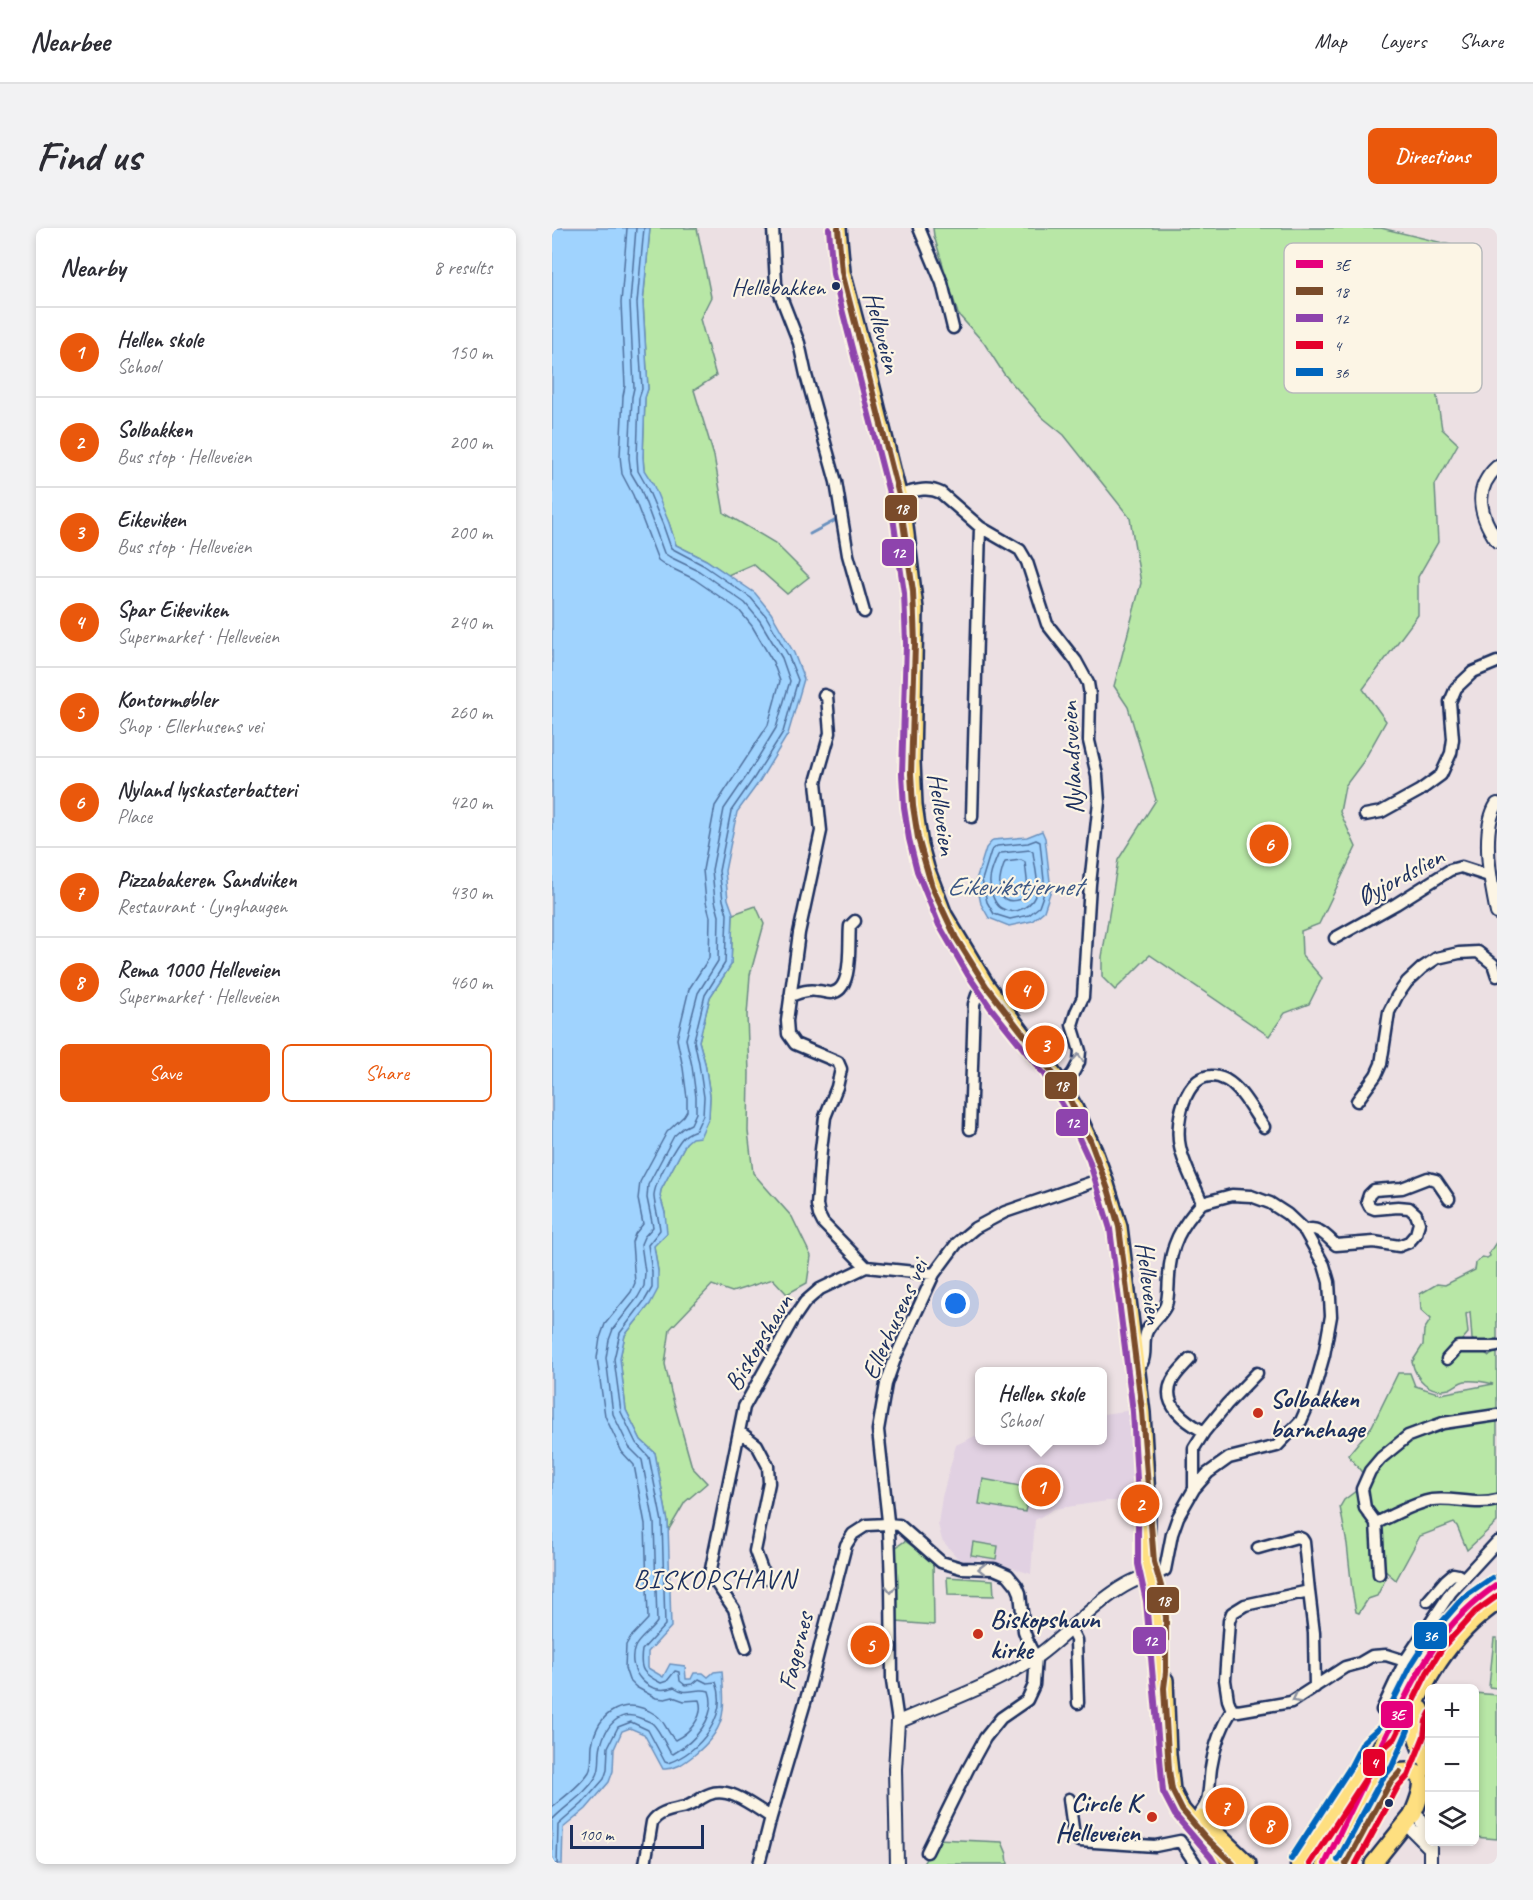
<!DOCTYPE html>
<meta charset="utf-8">
<style>
body{margin:0;font-family:Caveat,sans-serif;background:#f2f2f3;color:#2b2b33}
.controls{position:absolute;right:18px;bottom:18px;display:grid;overflow:hidden;border-radius:9px;box-shadow:0 3px 9px #0003}
.controls button{width:54px;height:54px;display:grid;place-items:center;padding:0;border:0;border-bottom:2px solid #e1e1e2;background:#fff;color:#2b2b33;font:30px sans-serif}
.scale{position:absolute;left:18px;bottom:15px;width:134px;box-sizing:border-box;padding-left:6px;border:3px solid #1b2f5e;border-top:0;font-size:16px;line-height:21px;white-space:nowrap;color:#1b2f5e;-webkit-text-stroke:4px #fcf5e5;paint-order:stroke}
.you{position:absolute;left:404px;top:1076px;width:21px;height:21px;margin:-15px;border:4px solid #fff;border-radius:50%;background:#1a73e8;box-shadow:0 0 0 9px #1a73e833}
.badge{display:grid;place-items:center;width:39px;height:39px;border-radius:50%;background:#ea580c;color:#fff;font-size:20px;font-weight:700}
.pin{position:absolute;translate:-50% -50%;border:3px solid #fff;box-shadow:0 2px 6px #0006}
.popup{position:absolute;left:423px;top:1139px;width:132px;height:78px;box-sizing:border-box;display:grid;place-content:center;border-radius:9px;background:#fff;filter:drop-shadow(0 2px 4px #0005);font-size:20px;white-space:nowrap;color:#7c7c81}
.popup b{font-size:22px;color:#2b2b33}
.popup::after{content:'';position:absolute;left:50%;top:100%;margin-left:-12px;border:12px solid transparent;border-top-color:#fff}
.list{margin:0;padding:0;list-style:none}
h2{display:flex;justify-content:space-between;align-items:center;height:78px;margin:0;padding:0 24px;font-size:26px}
h2 small{font-size:20px;font-weight:400;color:#7c7c81}
.list li{display:grid;grid-template-columns:39px 1fr auto;gap:18px;align-items:center;box-sizing:border-box;height:90px;padding:0 24px;border-top:2px solid #e1e1e2}
.list b{display:block;font-size:22px;white-space:nowrap}
.list p{margin:0;font-size:20px;white-space:nowrap;color:#7c7c81}
.list em{font-size:20px;font-style:normal;color:#7c7c81}
.actions{display:flex;gap:12px;padding:18px 24px}
.actions a{flex:1;padding:14px 0;border:2px solid #ea580c;border-radius:9px;text-align:center;font-size:21px;color:#ea580c}
.actions .main{background:#ea580c;color:#fff}
.icon{flex:none;width:33px;height:33px;fill:none;stroke:currentColor;stroke-width:2;stroke-linecap:round;stroke-linejoin:round}
.map{position:relative;flex:none;width:945px;height:1636px;overflow:hidden;border-radius:9px}
header{display:flex;align-items:center;gap:36px;box-sizing:border-box;height:84px;padding:0 30px;background:#fff;border-bottom:2px solid #e1e1e2}
header strong{font-size:28px}
nav{display:flex;gap:33px;margin-inline-start:auto;font-size:21px}
.intro{display:flex;align-items:center;justify-content:space-between;box-sizing:border-box;height:144px;padding:0 36px}
h1{margin:0;font-size:42px}
.button{padding:15px 27px;border-radius:9px;background:#ea580c;color:#fff;font-size:21px;font-weight:700}
main{display:flex;gap:36px;padding:0 36px}
aside{flex:1;background:#fff;border-radius:9px;box-shadow:0 3px 9px #0003}
.map>svg:first-child{display:block}
</style>
<header>
<strong>Nearbee</strong>
<nav><a>Map</a><a>Layers</a><a>Share</a></nav>
</header>
<div class="intro"><h1>Find us</h1><a class="button">Directions</a></div>
<main>
<aside>
<h2>Nearby<small>8 results</small></h2>
<ul class="list">
<li><span class="badge">1</span><div><b>Hellen skole</b><p>School</p></div><em>150 m</em></li>
<li><span class="badge">2</span><div><b>Solbakken</b><p>Bus stop · Helleveien</p></div><em>200 m</em></li>
<li><span class="badge">3</span><div><b>Eikeviken</b><p>Bus stop · Helleveien</p></div><em>200 m</em></li>
<li><span class="badge">4</span><div><b>Spar Eikeviken</b><p>Supermarket · Helleveien</p></div><em>240 m</em></li>
<li><span class="badge">5</span><div><b>Kontormøbler</b><p>Shop · Ellerhusens vei</p></div><em>260 m</em></li>
<li><span class="badge">6</span><div><b>Nyland lyskasterbatteri</b><p>Place</p></div><em>420 m</em></li>
<li><span class="badge">7</span><div><b>Pizzabakeren Sandviken</b><p>Restaurant · Lynghaugen</p></div><em>430 m</em></li>
<li><span class="badge">8</span><div><b>Rema 1000 Helleveien</b><p>Supermarket · Helleveien</p></div><em>460 m</em></li>
</ul>
<div class="actions"><a class="main">Save</a><a>Share</a></div>
</aside>
<div class="map">
<svg width="945" height="1636" viewBox="0 0 945 1636">
<rect width="100%" height="100%" fill="#ece0e3"/>
<filter id="ink" filterUnits="userSpaceOnUse"><feTurbulence type="fractalNoise" baseFrequency=".0167" numOctaves="2"/><feDisplacementMap in="SourceGraphic" scale="12" xChannelSelector="R" yChannelSelector="G"/><feConvolveMatrix kernelMatrix="1 2 1 2 8 2 1 2 1" color-interpolation-filters="sRGB"/></filter>
<g filter="url(#ink)">
<path fill="#e1d1e2" d="M581,1182L589,1250L580,1273H555L502,1281L483,1292L479,1346L434,1331L408,1333L390,1312L386,1296L390,1269L404,1217L427,1206L428,1212H550L551,1186Z"/>
<path fill="#b8e7a6" stroke="#6a8b82" stroke-width="1.5" d="M98,0H145L159,69L148,91L164,148L142,162L162,228L172,285L223,315L257,349L235,366L201,336L176,347L154,332L124,317L117,295L92,243L91,229L93,169L96,161L91,75Z
M381,0H829L924,23L926,100L892,129L882,150L890,201L906,216L883,257L886,314L866,349V387L811,461L834,493L811,534L793,558L788,584L804,619L767,696L749,703L750,727L770,750L757,776L733,785L717,808L598,727L563,762L550,749V729L566,632L604,572L576,479L562,458L589,355L578,290L512,207L490,189L452,146L432,115L406,86L382,8Z
M204,678L212,696L198,747L195,787L197,845L196,903L201,945L240,989L259,1028L255,1055L235,1066L221,1051L180,1064L160,1057L118,1101L113,1136L119,1164L140,1239L155,1255L133,1274L116,1303V1294L103,1225L89,1212L74,1182L68,1130L73,1107L98,1076L106,1043L102,1018L113,985L108,968L109,962L134,915L157,889L158,868L153,835L147,813L158,769L179,737L181,686Z
M945,1013V1110L940,1117H926L920,1111L918,1084L914,1086L916,1105L893,1132C906,1125 924,1117 937,1128L945,1123V1185L865,1201L812,1247L796,1227L820,1198L846,1145H858L863,1158L889,1166L941,1156C933,1154 922,1152 913,1153C907,1154 903,1159 897,1161C877,1166 864,1151 860,1134L871,1117L872,1102L879,1091L869,1082L868,1066L885,1056L893,1057L923,1042L924,1035L930,1029L935,1030L938,1028L937,1025Z
M945,1193V1267L935,1270L858,1277L853,1272L849,1275C847,1285 837,1285 827,1287C819,1282 816,1274 816,1264C816,1254 822,1246 827,1239C853,1202 904,1196 945,1193Z
M431,1251L478,1260L473,1284L427,1276Z
M804,1263H807L823,1312L826,1338L835,1348L825,1368L816,1371L807,1385L804,1384L800,1362L795,1316L788,1279L792,1272Z
M890,1275L906,1278L945,1276V1294L915,1322L905,1298L902,1295L868,1308L844,1352L831,1341L828,1302C837,1289 874,1278 890,1275Z
M353,1313L381,1333L382,1397L345,1394L343,1320Z
M421,1314L446,1318L444,1331L419,1327Z
M395,1349L441,1352L442,1368L396,1367Z
M942,1410H945V1460L937,1459Z
M922,1465L945,1467V1611L923,1609Z
M385,1611L450,1614L455,1626L456,1636H371Z"/>
<path fill="#a0d3fe" stroke="#6b91be" stroke-width="1.5" d="M0,0H98L91,75L96,161L93,170L91,229L92,242L101,256L117,295L124,317L154,332L203,365L219,385L242,425L252,451L236,506L207,554L185,584L173,643L176,671L181,685L179,737L158,769L147,813L153,835L158,868L157,889L148,909L140,910L134,915L109,962L108,968L113,985L115,1005L102,1018L106,1043V1061L98,1076L73,1107L68,1130L74,1182L89,1212L103,1225L116,1294L119,1399L96,1424V1440L111,1449L118,1436L133,1438L134,1451H139L142,1445H151L156,1449L162,1444L170,1443C173,1484 175,1501 141,1528C132,1535 123,1542 111,1541L92,1506L78,1500L70,1503L62,1521L61,1543L57,1554L34,1581L11,1600L10,1636H0Z
M490,603L493,610L499,662L492,683L480,693L457,698L437,690L429,676L424,652L434,620L441,612L475,609Z"/>
<g fill="none" stroke-linecap="round" stroke-linejoin="round">
<path stroke="#50719e" stroke-width="1.5" d="M484,612L488,614L493,662L487,679L477,687L458,691L442,686L435,674L430,652L439,623L445,618L476,615Z
M478,622L481,624C482,635 487,653 485,662C482,678 463,689 449,680C442,676 438,662 438,655C437,646 443,635 446,627L449,625Z
M469,632L473,634L476,660L470,671C441,680 446,652 453,634Z
M0,1579C12,1569 28,1558 37,1544C41,1537 39,1526 40,1517C46,1483 74,1467 104,1487C113,1493 116,1506 123,1512C137,1505 153,1489 147,1472L132,1473L121,1469L113,1471L104,1470L84,1459L77,1452L73,1440L74,1417L78,1410L96,1391L93,1296L82,1237L70,1224L53,1188L45,1130L48,1110L53,1096L79,1064L83,1055L80,1014L83,1006L91,996L86,971L88,954L115,904L132,888L135,883V870L131,840L125,811L137,761L157,730L158,689L154,674L151,642L163,578L216,497L228,453L221,434L200,398L187,382L142,351L113,337L106,332L81,267L70,246L68,228L71,168L73,158L69,75L75,0
M0,1592C14,1577 33,1567 44,1549C50,1540 46,1528 49,1517C54,1498 67,1481 88,1490C93,1492 98,1493 101,1496C108,1503 113,1516 118,1524L121,1526C142,1514 166,1489 157,1463C142,1459 136,1469 122,1459C98,1470 73,1443 83,1419C87,1410 99,1403 105,1394L102,1295L90,1232L77,1219L61,1186L54,1130L57,1112L61,1101L86,1069L92,1058L93,1044L89,1016L92,1009L101,999L95,970L96,957L122,908L131,900L139,896L144,885V869L140,838L134,811L146,765L166,733L167,688L163,673L160,642L172,581L196,546L224,500L238,453L230,430L208,393L193,375L147,343L118,329L112,325L89,262L79,245L77,230L80,169L82,160L78,75L84,0
M5,1636L6,1597L30,1576L52,1551L55,1542L56,1519L66,1499L79,1494L96,1502L113,1534L116,1535C148,1524 177,1488 164,1454L155,1455L147,1451L141,1456L133,1457L128,1453L127,1444L123,1443L115,1453L109,1455C91,1446 87,1442 90,1422L113,1397L110,1294L97,1229L84,1215L69,1184L62,1131L68,1105L93,1072L100,1060V1044L96,1017L108,1002C107,991 103,980 102,969C101,957 121,923 128,913C132,907 138,904 144,902L151,887L152,869L147,836L142,812L153,767L173,735L175,686L171,672L167,643L179,583L202,550L231,504L246,452L236,427L214,388L199,370L151,337L119,320L111,297L95,259L86,243L85,229L87,170L90,161L85,75L92,0"/>
<path stroke="#6b91be" stroke-width="3" d="M258,306L286,291"/>
<g stroke="#1b2f5e" stroke-width="15">
<path id="minor" d="M221,0L224,56L247,115L254,147L284,254L296,327L312,384
M367,0L390,55L401,100
M347,267C362,263 375,258 389,265L428,299L468,322L475,334L495,396L524,433L536,455L538,467L537,513L545,547L547,574L538,656L531,769L524,784L520,797L528,823L527,834L521,845L510,858
M272,467L275,468L278,505L264,554L269,603L247,705L235,793L236,806L243,816L286,834L289,841L285,859L273,889L269,922L265,977L267,987L271,995L314,1039
M813,587L829,584L867,563L889,547L899,525L901,511L898,474L904,460L921,444L945,434
M420,589L428,299
M783,710L844,676L898,642L909,639L937,648
M238,768C247,765 255,761 265,763C270,763 275,765 279,765C302,763 296,714 298,698L303,693
M805,873L824,847L829,836L837,784L845,768L855,754L870,740L885,730L907,725L926,724L941,736L945,748
M418,901L422,776L426,764L434,757
M753,1003C765,996 775,1009 784,1017L822,1014L847,1018L857,1014L864,1006L867,995L864,986L857,980L846,979L823,981L818,979L815,973L817,967L822,962L850,960L876,950L884,952L897,971
M638,1131C632,1138 624,1145 620,1153C608,1177 635,1194 652,1204L642,1220V1261
M895,1131L906,1119H939L945,1118
M584,1137L590,1135C595,1125 590,1113 595,1103C600,1093 610,1087 614,1077C617,1068 616,1058 617,1049C618,1017 629,998 650,975C643,957 632,938 628,919C622,893 635,832 674,852C690,861 701,884 712,899
M945,1187L891,1195L856,1208L829,1230L818,1243L810,1261L813,1280L824,1295C839,1288 865,1274 880,1272C902,1269 924,1278 945,1272
M188,1204L205,1217L216,1238L217,1255L203,1323L213,1350
M652,1204L675,1176L705,1145
M824,1295L827,1346
M706,1320L745,1309L750,1311L752,1314L757,1363
M605,1346L613,1342L620,1306L626,1289L642,1261L656,1245L677,1230L725,1218L749,1193L761,1166L772,1127L779,1088L777,1054L772,1037L753,1003L735,986L718,975L699,968L680,967L650,975
M876,1373L894,1352L901,1346L906,1347L911,1350
M518,1400L524,1412L526,1475
M194,1420L182,1381L158,1346L192,1179L240,1093L253,1074L268,1061L314,1039L382,1046
M680,1482L676,1472L673,1452L677,1393L680,1385L693,1377L757,1363L762,1405L763,1459
M680,1482L686,1483L739,1474L793,1439L808,1435L820,1428L834,1427L853,1433
M830,1482L853,1433L899,1364L945,1314
M346,1494L340,1453L339,1356L337,1302L326,1202L334,1156L344,1128L382,1046L405,1015L423,1000L453,984L552,950
M517,1571L522,1608L527,1613L603,1618L628,1613L643,1635
M641,1592C660,1576 656,1562 659,1540C662,1520 669,1499 680,1482
M93,1636L100,1594C107,1583 121,1582 133,1579C143,1576 149,1569 158,1566C178,1558 203,1580 219,1589
M207,1636L219,1589L257,1461L294,1317L301,1306L315,1297L336,1296L347,1297L389,1334L409,1340L442,1341L456,1347L465,1358L468,1365L472,1403L478,1419L484,1429L482,1457L475,1472L449,1490L433,1510L416,1541L375,1624"/>
</g>
<g stroke="#1b2f5e" stroke-width="16">
<path id="tertiary" d="M945,239C920,262 928,288 945,313
M945,576C928,602 939,656 945,685
M861,1586L868,1591L878,1609
M854,1596L878,1620
M345,1636L343,1541L346,1494C392,1474 442,1457 484,1429C519,1405 561,1351 605,1346
M878,1636V1615"/>
</g>
<g stroke="#1b2f5e" stroke-width="20">
<path id="primary" d="M286,0L290,44L311,123L352,290L363,381L360,534L362,577L368,618L374,640L392,687L434,757L510,858L522,879L542,923L552,950L567,999L590,1185L595,1269V1335L603,1372L609,1445L612,1460
M613,1452L616,1526L620,1562L630,1582L654,1610L681,1636
M648,1590L696,1636
M821,1636L861,1586"/>
</g>
<g stroke="#1b2f5e" stroke-width="21">
<path id="trunk" d="M869,1481C860,1505 866,1517 878,1539
M828,1572L838,1555L848,1544C882,1539 868,1569 861,1586
M747,1636L807,1543
M773,1636L867,1441C888,1407 911,1378 945,1357
M786,1636C804,1598 822,1561 840,1523C868,1465 889,1412 945,1374"/>
</g>
<use href="#minor" stroke="#fcf5e5" stroke-width="10"/>
<use href="#tertiary" stroke="#fcf5e5" stroke-width="12"/>
<use href="#primary" stroke="#fedf80" stroke-width="15"/>
<use href="#trunk" stroke="#fedf80" stroke-width="16"/>
<g stroke="#fcf5e5" stroke-width="10">
<path id="bus-1" d="M773,1636C792,1596 812,1556 831,1515C862,1452 884,1398 945,1357"/>
</g>
<g stroke="#fcf5e5" stroke-width="10">
<path id="bus-2" d="M286,0L290,44L347,267L361,363L363,416L359,546L361,578L366,610L380,659L404,710L434,758L489,829L514,864L538,912L557,964L567,999L590,1183L602,1334L609,1358L614,1389V1444L612,1460L617,1542L620,1562L630,1582L654,1610L681,1636
M794,1636L838,1555L848,1544"/>
</g>
<g stroke="#fcf5e5" stroke-width="10">
<path id="bus-3" d="M277,1L281,46L338,269L352,365L354,416L350,546L352,579L357,611L365,643L387,697L416,747L438,779L491,845L515,884L537,932L558,1001L581,1184L586,1269V1336L594,1373L611,1564L623,1587L659,1629L663,1636"/>
</g>
<g stroke="#fcf5e5" stroke-width="10">
<path id="bus-4" d="M758,1636L814,1550L827,1524L843,1510L875,1445L891,1419L923,1384L945,1368
M804,1636L845,1560L856,1548L872,1508L874,1493L878,1485"/>
</g>
<g stroke="#fcf5e5" stroke-width="10">
<path id="bus-5" d="M739,1631L798,1540L812,1513L828,1499L859,1437L877,1409L911,1370L940,1350
M786,1632L830,1551L840,1539L856,1502"/>
</g>
<use href="#bus-1" stroke="#e5007d" stroke-width="6"/>
<use href="#bus-2" stroke="#7a4b2a" stroke-width="6"/>
<use href="#bus-3" stroke="#8e44ad" stroke-width="6"/>
<use href="#bus-4" stroke="#e4002b" stroke-width="6"/>
<use href="#bus-5" stroke="#0065bd" stroke-width="6"/>
</g>
<defs><path id="oneway-chevron" d="M-2-3.5L2.5 0L-2 3.5" fill="none" stroke-width="1.6" stroke-linecap="round" stroke-linejoin="round" transform="scale(1.5)"/></defs>
<g stroke="#8c92a2">
<use href="#oneway-chevron" transform="translate(526 830) rotate(-86)"/>
<use href="#oneway-chevron" transform="translate(430 1341) rotate(-179)"/>
<use href="#oneway-chevron" transform="translate(339 1361) rotate(89)"/>
<use href="#oneway-chevron" transform="translate(744 1471) rotate(153)"/>
</g>
</g>
<g fill="#1b2f5e" stroke="#fcf5e5" stroke-width="2">
<circle cx="284" cy="58" r="5"/>
<circle cx="837" cy="1575" r="5"/>
</g>
<g fill="#c8321e" stroke="#fcf5e5" stroke-width="2">
<circle cx="706" cy="1185" r="6"/>
<circle cx="426" cy="1406" r="6"/>
<circle cx="600" cy="1589" r="6"/>
</g>
<g text-anchor="middle" stroke-width="4.5" stroke-linejoin="round" paint-order="stroke">
<g font-size="24" fill="#1b2f5e" stroke="#fcf5e5" text-anchor="end">
<text x="273" y="67">Hellebakken</text>
</g>
<g font-size="26" fill="#1b2f5e" stroke="#fcf5e5">
<text transform="translate(331 104) rotate(75)" y="9">Helleveien</text>
<text transform="translate(519 530) rotate(-93)" y="9">Nylandsveien</text>
<text transform="translate(391 586) rotate(82)" y="9">Helleveien</text>
<text transform="translate(848 648) rotate(-28)" y="9">Øyjordslien</text>
<text transform="translate(598 1055) rotate(83)" y="9">Helleveien</text>
<text transform="translate(342 1091) rotate(-66)" y="9">Ellerhusens vei</text>
<text transform="translate(206 1114) rotate(-59)" y="9">Biskopshavn</text>
<text transform="translate(243 1423) rotate(-76)" y="9">Fagernes</text>
</g>
<g font-size="26" font-weight="bold" fill="#1b2f5e" stroke="#fcf5e5" text-anchor="start">
<text x="718" y="1179">Solbakken<tspan x="718" dy="30">barnehage</tspan></text>
<text x="438" y="1400">Biskopshavn<tspan x="438" dy="30">kirke</tspan></text>
<text x="588" y="1583" text-anchor="end">Circle K<tspan x="588" dy="30">Helleveien</tspan></text>
</g>
<g font-size="27" font-style="italic" fill="#3c5886" stroke="#fcf5e5">
<text x="462" y="667">Eikevikstjernet</text>
</g>
<g font-size="27" letter-spacing="1.5" fill="#1b2f5e" stroke="#fcf5e5">
<text x="163" y="1360">BISKOPSHAVN</text>
</g>
</g>
<rect x="732" y="15" width="198" height="150" rx="9" fill="#fcf5e5" stroke="#b8babc" stroke-width="1.5"/>
<rect x="744" y="32" width="27" height="8" fill="#e5007d"/>
<rect x="744" y="59" width="27" height="8" fill="#7a4b2a"/>
<rect x="744" y="86" width="27" height="8" fill="#8e44ad"/>
<rect x="744" y="113" width="27" height="8" fill="#e4002b"/>
<rect x="744" y="140" width="27" height="8" fill="#0065bd"/>
<g font-size="16" fill="#1b2f5e">
<text x="782" y="42">3E</text>
<text x="782" y="69">18</text>
<text x="782" y="96">12</text>
<text x="782" y="123">4</text>
<text x="782" y="150">36</text>
</g>
<g stroke="#fcf5e5" stroke-width="2">
<rect x="332" y="266" width="34" height="28" rx="6" fill="#7a4b2a"/>
<rect x="329" y="310" width="34" height="29" rx="6" fill="#8e44ad"/>
<rect x="492" y="843" width="34" height="29" rx="6" fill="#7a4b2a"/>
<rect x="503" y="880" width="34" height="29" rx="6" fill="#8e44ad"/>
<rect x="594" y="1358" width="34" height="28" rx="6" fill="#7a4b2a"/>
<rect x="861" y="1393" width="35" height="29" rx="6" fill="#0065bd"/>
<rect x="580" y="1398" width="35" height="29" rx="6" fill="#8e44ad"/>
<rect x="828" y="1472" width="34" height="29" rx="6" fill="#e5007d"/>
<rect x="810" y="1520" width="24" height="29" rx="6" fill="#e4002b"/>
</g>
<g font-size="16" text-anchor="middle" font-weight="bold" fill="#fff">
<text x="349" y="286">18</text>
<text x="346" y="330">12</text>
<text x="509" y="863">18</text>
<text x="520" y="900">12</text>
<text x="611" y="1378">18</text>
<text x="878" y="1413">36</text>
<text x="598" y="1418">12</text>
<text x="845" y="1492">3E</text>
<text x="822" y="1540">4</text>
</g>
</svg>
<div class="controls">
<button>+</button>
<button>−</button>
<button><svg class="icon" aria-label="layers" viewBox="0 0 24 24"><path d="M12 4l9 5-9 5-9-5zM3 14l9 5 9-5"/></svg></button>
</div>
<div class="scale">100 m</div>
<div class="you"></div>
<div class="pin badge" style="left:489px;top:1259px">1</div>
<div class="popup"><b>Hellen skole</b>School</div>
<div class="pin badge" style="left:588px;top:1276px">2</div>
<div class="pin badge" style="left:493px;top:817px">3</div>
<div class="pin badge" style="left:473px;top:762px">4</div>
<div class="pin badge" style="left:318px;top:1417px">5</div>
<div class="pin badge" style="left:717px;top:616px">6</div>
<div class="pin badge" style="left:673px;top:1579px">7</div>
<div class="pin badge" style="left:717px;top:1597px">8</div>
</div>
</main>
